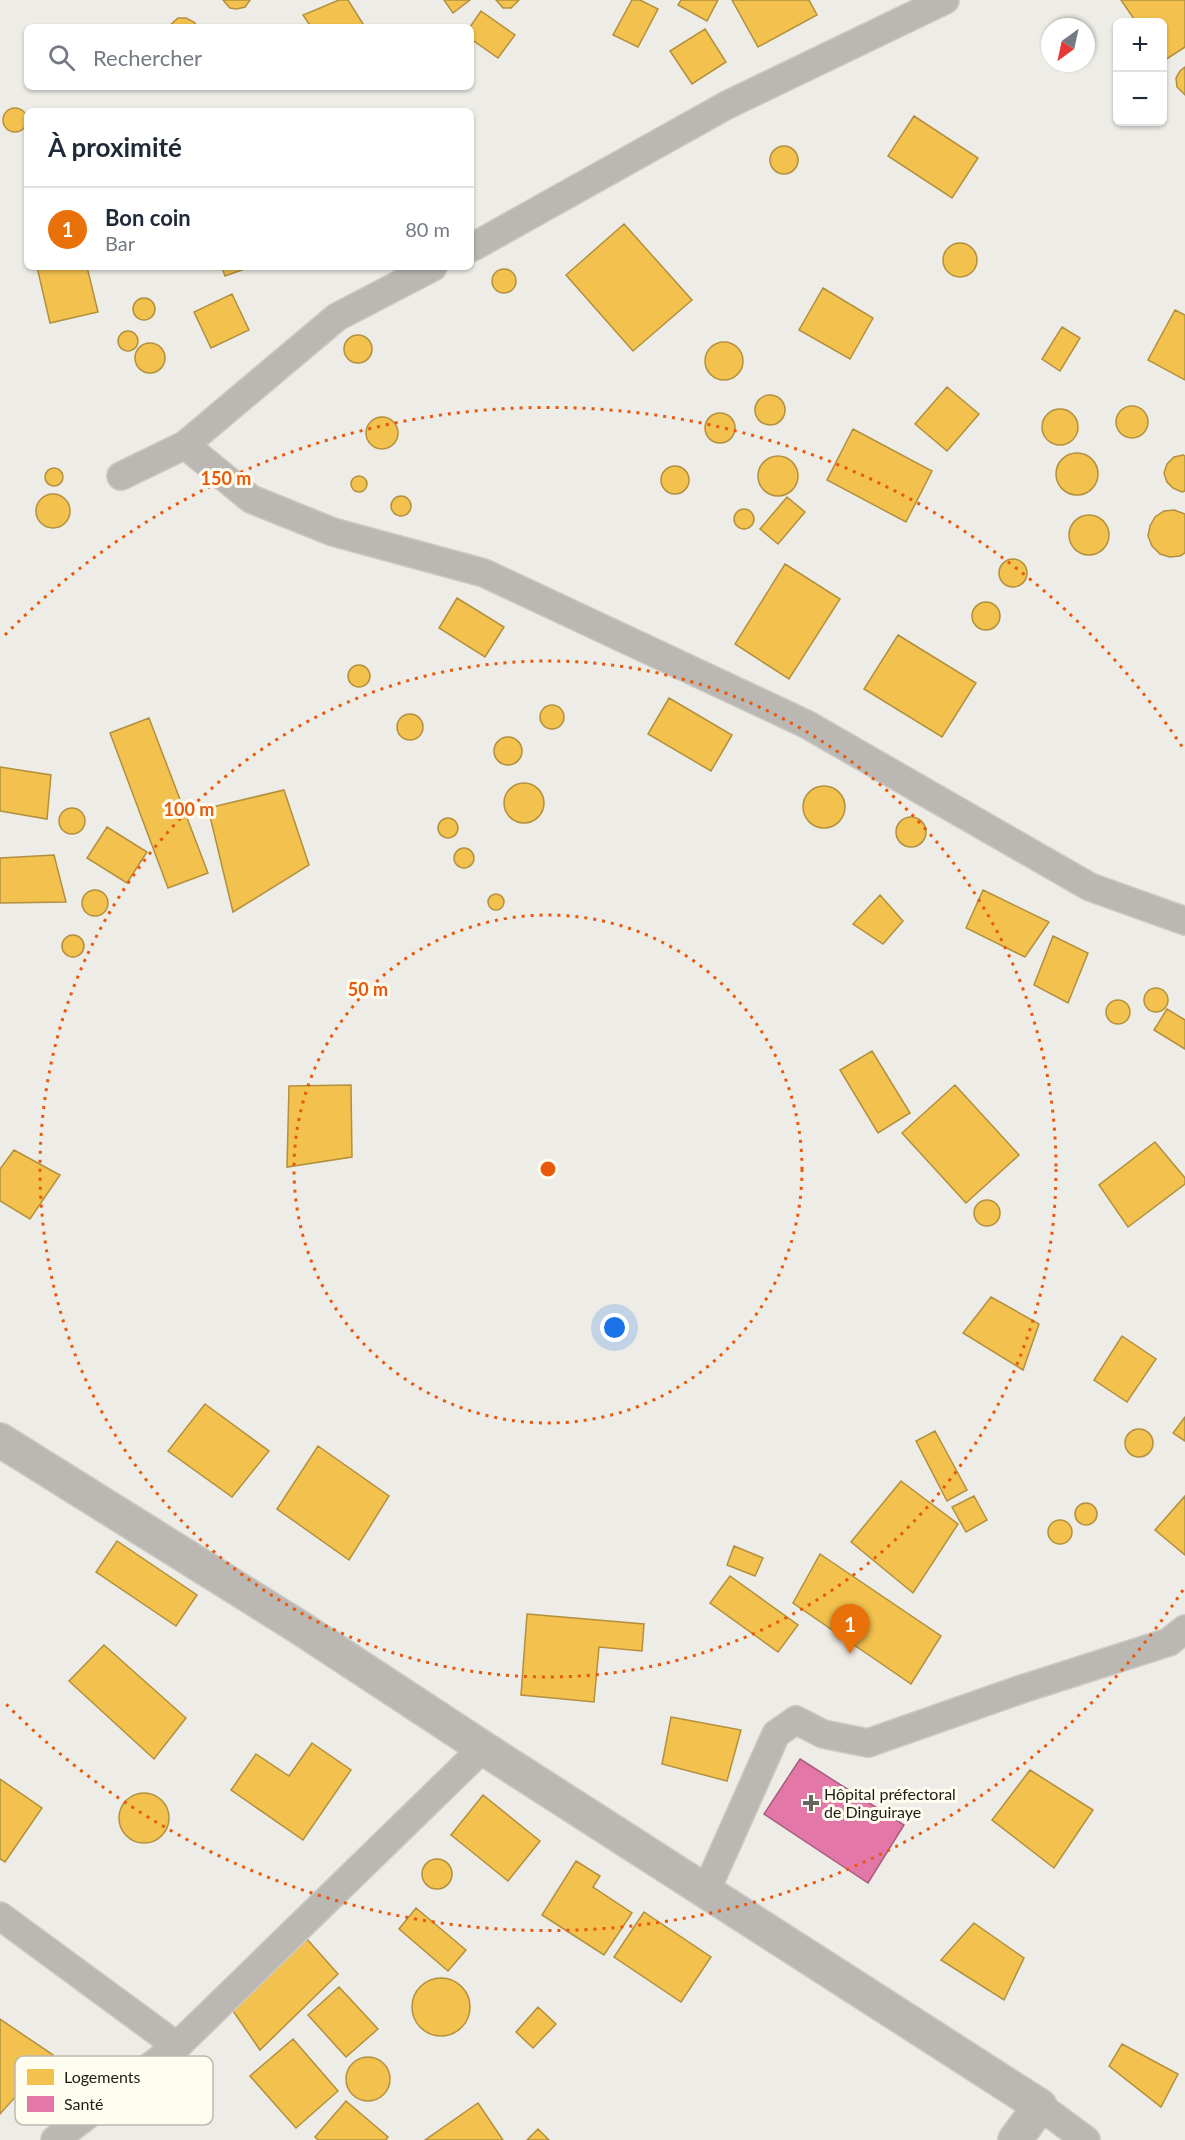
<!DOCTYPE html>
<html lang="fr">
<meta charset="utf-8">
<style>
body{margin:0;font-family:Lato,sans-serif;background:#f2f2f3;color:#1f2937}
.controls{position:absolute;right:18px;top:18px;display:grid;overflow:hidden;border-radius:9px;box-shadow:0 2px 4px #0004}
.controls button{width:54px;height:54px;display:grid;place-items:center;padding:0;border:0;border-bottom:2px solid #e0e1e3;background:#fff;color:#1f2937;font:30px sans-serif}
.compass{position:absolute;left:1041px;top:18px;width:54px;height:54px;border-radius:50%;background:#fff;box-shadow:0 2px 4px #0004;rotate:213deg}
.you{position:absolute;left:615px;top:1328px;width:21px;height:21px;margin:-15px;border:4px solid #fff;border-radius:50%;background:#1a73e8;box-shadow:0 0 0 9px #1a73e833}
.badge{display:grid;place-items:center;width:39px;height:39px;border-radius:50%;background:#676561;color:#fff;font-size:20px;font-weight:700}
.pin{position:absolute;translate:-50% -50px;filter:drop-shadow(0 2px 3px #0008)}
.pin::after{content:'';position:absolute;top:32px;width:21px;height:18px;background:inherit;clip-path:polygon(0 0,100% 0,50% 100%)}
.list{margin:0;padding:0;list-style:none}
h2{display:flex;justify-content:space-between;align-items:center;height:78px;margin:0;padding:0 24px;font-size:26px}
h2 small{font-size:20px;font-weight:400;color:#747a83}
.list li{display:grid;grid-template-columns:39px 1fr auto;gap:18px;align-items:center;box-sizing:border-box;height:84px;padding:0 24px;border-top:2px solid #e0e1e3}
.list b{display:block;font-size:22px;white-space:nowrap}
.list p{margin:0;font-size:20px;white-space:nowrap;color:#747a83}
.list em{font-size:20px;font-style:normal;color:#747a83}
.icon{flex:none;width:33px;height:33px;fill:none;stroke:currentColor;stroke-width:2;stroke-linecap:round;stroke-linejoin:round}
.map{position:relative;flex:none;width:1185px;height:2140px;overflow:hidden}
.search{position:absolute;background:#fff;box-shadow:0 2px 4px #0004;left:24px;top:24px;width:450px;height:66px;display:flex;align-items:center;gap:15px;box-sizing:border-box;padding:0 21px;border-radius:9px;color:#747a83;font-size:22px}
.panel{position:absolute;background:#fff;box-shadow:0 2px 4px #0004;left:24px;top:108px;width:450px;height:162px;border-radius:9px}
.map>svg:first-child{display:block}
</style>
<div class="map">
<svg width="1185" height="2140" viewBox="0 0 1185 2140">
<rect width="100%" height="100%" fill="#eeece6"/>
<path fill="#f2c14e" stroke="#b2903e" stroke-width="1.5" d="M223,0H250L245,7L237,9L230,8Z
M339,0H348L365,27H311L303,15Z
M444,0H470L453,13Z
M496,0H519L511,8H503Z
M632,0H640L658,9L638,47L613,35Z
M681,0H718L707,21L678,5Z
M732,0H809L817,15L758,47Z
M1121,0H1185V47L1162,62V22H1136Z
M481,11L515,35L498,58L471,39L470,27Z
M178,18H186L194,22L198,27H168Z
M705,29L726,62L692,84L670,51Z
M1185,67V95L1177,87L1176,78L1180,71Z
M3 120a12 12 0 1 1 24 0a12 12 0 1 1-24 0Z
M914,116L978,158L952,198L888,156Z
M770 160a14 14 0 1 1 28 0a14 14 0 1 1-28 0Z
M624,224L692,300L633,351L566,275Z
M943 260a17 17 0 1 1 34 0a17 17 0 1 1-34 0Z
M37,267H87L98,312L50,323Z
M222,267H250L225,276Z
M492 281a12 12 0 1 1 24 0a12 12 0 1 1-24 0Z
M823,288L873,318L850,359L799,330Z
M232,294L249,330L211,348L194,312Z
M133 309a11 11 0 1 1 22 0a11 11 0 1 1-22 0Z
M1175,310L1185,315V380L1148,360Z
M1062,327L1080,338L1060,371L1042,359Z
M118 341a10 10 0 1 1 20 0a10 10 0 1 1-20 0Z
M344 349a14 14 0 1 1 28 0a14 14 0 1 1-28 0Z
M705 361a19 19 0 1 1 38 0a19 19 0 1 1-38 0Z
M135 358a15 15 0 1 1 30 0a15 15 0 1 1-30 0Z
M947,387L979,414L947,451L915,424Z
M755 410a15 15 0 1 1 30 0a15 15 0 1 1-30 0Z
M1116 422a16 16 0 1 1 32 0a16 16 0 1 1-32 0Z
M1042 427a18 18 0 1 1 36 0a18 18 0 1 1-36 0Z
M705 428a15 15 0 1 1 30 0a15 15 0 1 1-30 0Z
M366 433a16 16 0 1 1 32 0a16 16 0 1 1-32 0Z
M853,429L932,471L906,522L827,480Z
M1056 474a21 21 0 1 1 42 0a21 21 0 1 1-42 0Z
M1183,455L1185,456V491L1182,492L1173,488L1167,482L1164,473L1167,464L1174,457Z
M758 476a20 20 0 1 1 40 0a20 20 0 1 1-40 0Z
M661 480a14 14 0 1 1 28 0a14 14 0 1 1-28 0Z
M45 477a9 9 0 1 1 18 0a9 9 0 1 1-18 0Z
M351 484a8 8 0 1 1 16 0a8 8 0 1 1-16 0Z
M36 511a17 17 0 1 1 34 0a17 17 0 1 1-34 0Z
M391 506a10 10 0 1 1 20 0a10 10 0 1 1-20 0Z
M787,497L805,512L778,544L760,529Z
M734 519a10 10 0 1 1 20 0a10 10 0 1 1-20 0Z
M1174,510L1185,514V553L1180,556L1170,557L1160,554L1152,546L1148,536L1150,526L1155,517L1164,511Z
M1069 535a20 20 0 1 1 40 0a20 20 0 1 1-40 0Z
M999 573a14 14 0 1 1 28 0a14 14 0 1 1-28 0Z
M785,564L840,599L789,679L735,644Z
M457,598L504,627L485,657L439,628Z
M972 616a14 14 0 1 1 28 0a14 14 0 1 1-28 0Z
M898,635L976,683L942,737L864,689Z
M348 676a11 11 0 1 1 22 0a11 11 0 1 1-22 0Z
M669,698L732,735L711,771L648,734Z
M540 717a12 12 0 1 1 24 0a12 12 0 1 1-24 0Z
M397 727a13 13 0 1 1 26 0a13 13 0 1 1-26 0Z
M149,718L208,873L168,888L110,733Z
M494 751a14 14 0 1 1 28 0a14 14 0 1 1-28 0Z
M0,767L51,775L47,819L0,811Z
M504 803a20 20 0 1 1 40 0a20 20 0 1 1-40 0Z
M803 807a21 21 0 1 1 42 0a21 21 0 1 1-42 0Z
M284,790L309,865L233,912L208,808Z
M59 821a13 13 0 1 1 26 0a13 13 0 1 1-26 0Z
M896 832a15 15 0 1 1 30 0a15 15 0 1 1-30 0Z
M438 828a10 10 0 1 1 20 0a10 10 0 1 1-20 0Z
M107,827L147,852L127,883L87,858Z
M454 858a10 10 0 1 1 20 0a10 10 0 1 1-20 0Z
M54,855L66,902L0,903V858Z
M983,890L1049,922L1025,957L966,928Z
M82 903a13 13 0 1 1 26 0a13 13 0 1 1-26 0Z
M488 902a8 8 0 1 1 16 0a8 8 0 1 1-16 0Z
M880,895L903,921L883,944L853,924Z
M62 946a11 11 0 1 1 22 0a11 11 0 1 1-22 0Z
M1053,936L1088,953L1068,1003L1034,985Z
M1144 1000a12 12 0 1 1 24 0a12 12 0 1 1-24 0Z
M1106 1012a12 12 0 1 1 24 0a12 12 0 1 1-24 0Z
M1167,1009L1185,1020V1049L1154,1030Z
M872,1051L910,1113L878,1133L840,1070Z
M351,1085L352,1157L287,1167L289,1086Z
M955,1085L1019,1155L966,1203L902,1133Z
M1155,1142L1185,1178V1184L1128,1227L1099,1185Z
M14,1150L60,1175L30,1219L0,1201V1169Z
M974 1213a13 13 0 1 1 26 0a13 13 0 1 1-26 0Z
M991,1297L1039,1324L1023,1370L963,1333Z
M1122,1336L1156,1359L1127,1402L1094,1380Z
M205,1404L269,1451L232,1497L168,1451Z
M1185,1417V1441L1173,1433Z
M1125 1443a14 14 0 1 1 28 0a14 14 0 1 1-28 0Z
M935,1431L967,1490L947,1501L916,1441Z
M318,1446L389,1496L349,1560L277,1509Z
M901,1481L958,1524L913,1593L851,1542Z
M974,1496L987,1520L966,1532L952,1507Z
M1185,1496V1555L1155,1530Z
M1075 1514a11 11 0 1 1 22 0a11 11 0 1 1-22 0Z
M1048 1532a12 12 0 1 1 24 0a12 12 0 1 1-24 0Z
M117,1541L197,1595L176,1626L96,1572Z
M734,1546L763,1558L755,1576L727,1565Z
M820,1554L941,1636L911,1684L793,1603Z
M730,1576L798,1625L778,1652L710,1603Z
M527,1614L644,1624L642,1651L599,1647L594,1702L521,1695Z
M104,1645L186,1718L154,1759L69,1681Z
M671,1717L741,1730L727,1781L662,1764Z
M312,1743L351,1770L303,1840L231,1790L256,1754L289,1776Z
M1030,1770L1093,1810L1054,1868L992,1820Z
M0,1779L42,1808L5,1862L0,1859Z
M119 1818a25 25 0 1 1 50 0a25 25 0 1 1-50 0Z
M483,1795L540,1841L508,1881L451,1835Z
M422 1874a15 15 0 1 1 30 0a15 15 0 1 1-30 0Z
M576,1861L600,1876L593,1887L632,1913L604,1955L542,1915Z
M416,1908L466,1950L448,1971L399,1929Z
M644,1912L711,1957L681,2002L614,1957Z
M974,1923L1024,1958L1004,2000L941,1960Z
M306,1938L338,1974L260,2050L231,2008Z
M412 2007a29 29 0 1 1 58 0a29 29 0 1 1-58 0Z
M339,1987L378,2029L346,2057L308,2015Z
M538,2007L556,2024L533,2048L516,2032Z
M0,2019L53,2055L0,2114Z
M293,2039L338,2091L296,2128L250,2076Z
M1122,2044L1178,2074L1161,2107L1109,2066Z
M346 2079a22 22 0 1 1 44 0a22 22 0 1 1-44 0Z
M346,2101L388,2137L386,2140H318L315,2137Z
M478,2103L503,2140H425Z
M538,2129L549,2140H527Z"/>
<path fill="#e377a8" stroke="#a85c7d" stroke-width="1.5" d="M800,1759L904,1825L868,1883L764,1814Z"/>
<g fill="none" stroke-linecap="round" stroke-linejoin="round">
<g stroke="#cccac6" stroke-width="30">
<path id="minor" d="M471,248L727,105L945,0
M185,445L251,499L333,532L484,573L806,724L1090,887L1185,921
M121,476L185,445L337,317L433,267
M706,1891L776,1734L796,1720L823,1734L868,1743L1022,1689L1169,1642L1185,1629
M0,1916L177,2046
M1040,2106L1086,2140
M55,2140L177,2046L483,1748"/>
</g>
<g stroke="#cccac6" stroke-width="36">
<path id="tertiary" d="M0,1440L299,1627L483,1748L1040,2106L1015,2140"/>
</g>
<use href="#minor" stroke="#bbb7b2" stroke-width="27"/>
<use href="#tertiary" stroke="#bbb7b2" stroke-width="33"/>
</g>
<g fill="none" stroke="#e8590c" stroke-width="3" stroke-dasharray="3 6">
<circle cx="548" cy="1169" r="254"/>
<circle cx="548" cy="1169" r="508"/>
<path d="M1183 1590A762 762 0 0 1 5 1703M5 635A762 762 0 0 1 1183 748"/>
</g>
<path fill="#676561" stroke="#fffcf0" stroke-width="2" d="M808 1794h6v6h6v6h-6v6h-6v-6h-6v-6h6z"/>
<g text-anchor="middle" stroke-width="6" stroke-linejoin="round" paint-order="stroke">
<g font-size="16" fill="#1e1d19" stroke="#fffcf0" text-anchor="start">
<text x="824" y="1800">Hôpital préfectoral<tspan x="824" dy="18">de Dinguiraye</tspan></text>
</g>
</g>
<rect x="15" y="2056" width="198" height="69" rx="9" fill="#fffcf0" stroke="#bcb9b0" stroke-width="1.5"/>
<rect x="27" y="2069" width="27" height="16" fill="#f2c14e"/>
<rect x="27" y="2096" width="27" height="16" fill="#e377a8"/>
<g font-size="16" fill="#1e1d19">
<text x="64" y="2083">Logements</text>
<text x="64" y="2110">Santé</text>
</g>
<circle cx="548" cy="1169" r="9" fill="#e8590c" stroke="#fffcf0" stroke-width="3"/>
<g font-size="18" text-anchor="middle" font-weight="bold" fill="#e8590c" stroke="#fffcf0" stroke-width="6" stroke-linejoin="round" paint-order="stroke">
<text x="226" y="485">150 m</text>
<text x="189" y="816">100 m</text>
<text x="368" y="996">50 m</text>
</g>
</svg>
<div class="controls">
<button>+</button>
<button>−</button>
</div>
<svg class="compass" viewBox="-18 -18 36 36"><path d="M0-13l5 13h-10z" fill="#e53935"/><path d="M0 13l5-13h-10z" fill="#747a83"/></svg>
<div class="you"></div>
<div class="pin badge" style="left:850px;top:1654px;background:#e8710a">1</div>
<div class="search"><svg class="icon" aria-label="search" viewBox="0 0 24 24"><circle cx="10" cy="10" r="6"/><path d="M15 15l6 6"/></svg>Rechercher</div>
<section class="panel">
<h2>À proximité<small></small></h2>
<ul class="list">
<li><span class="badge" style="background:#e8710a">1</span><div><b>Bon coin</b><p>Bar</p></div><em>80 m</em></li>
</ul>
</section>
</div>
